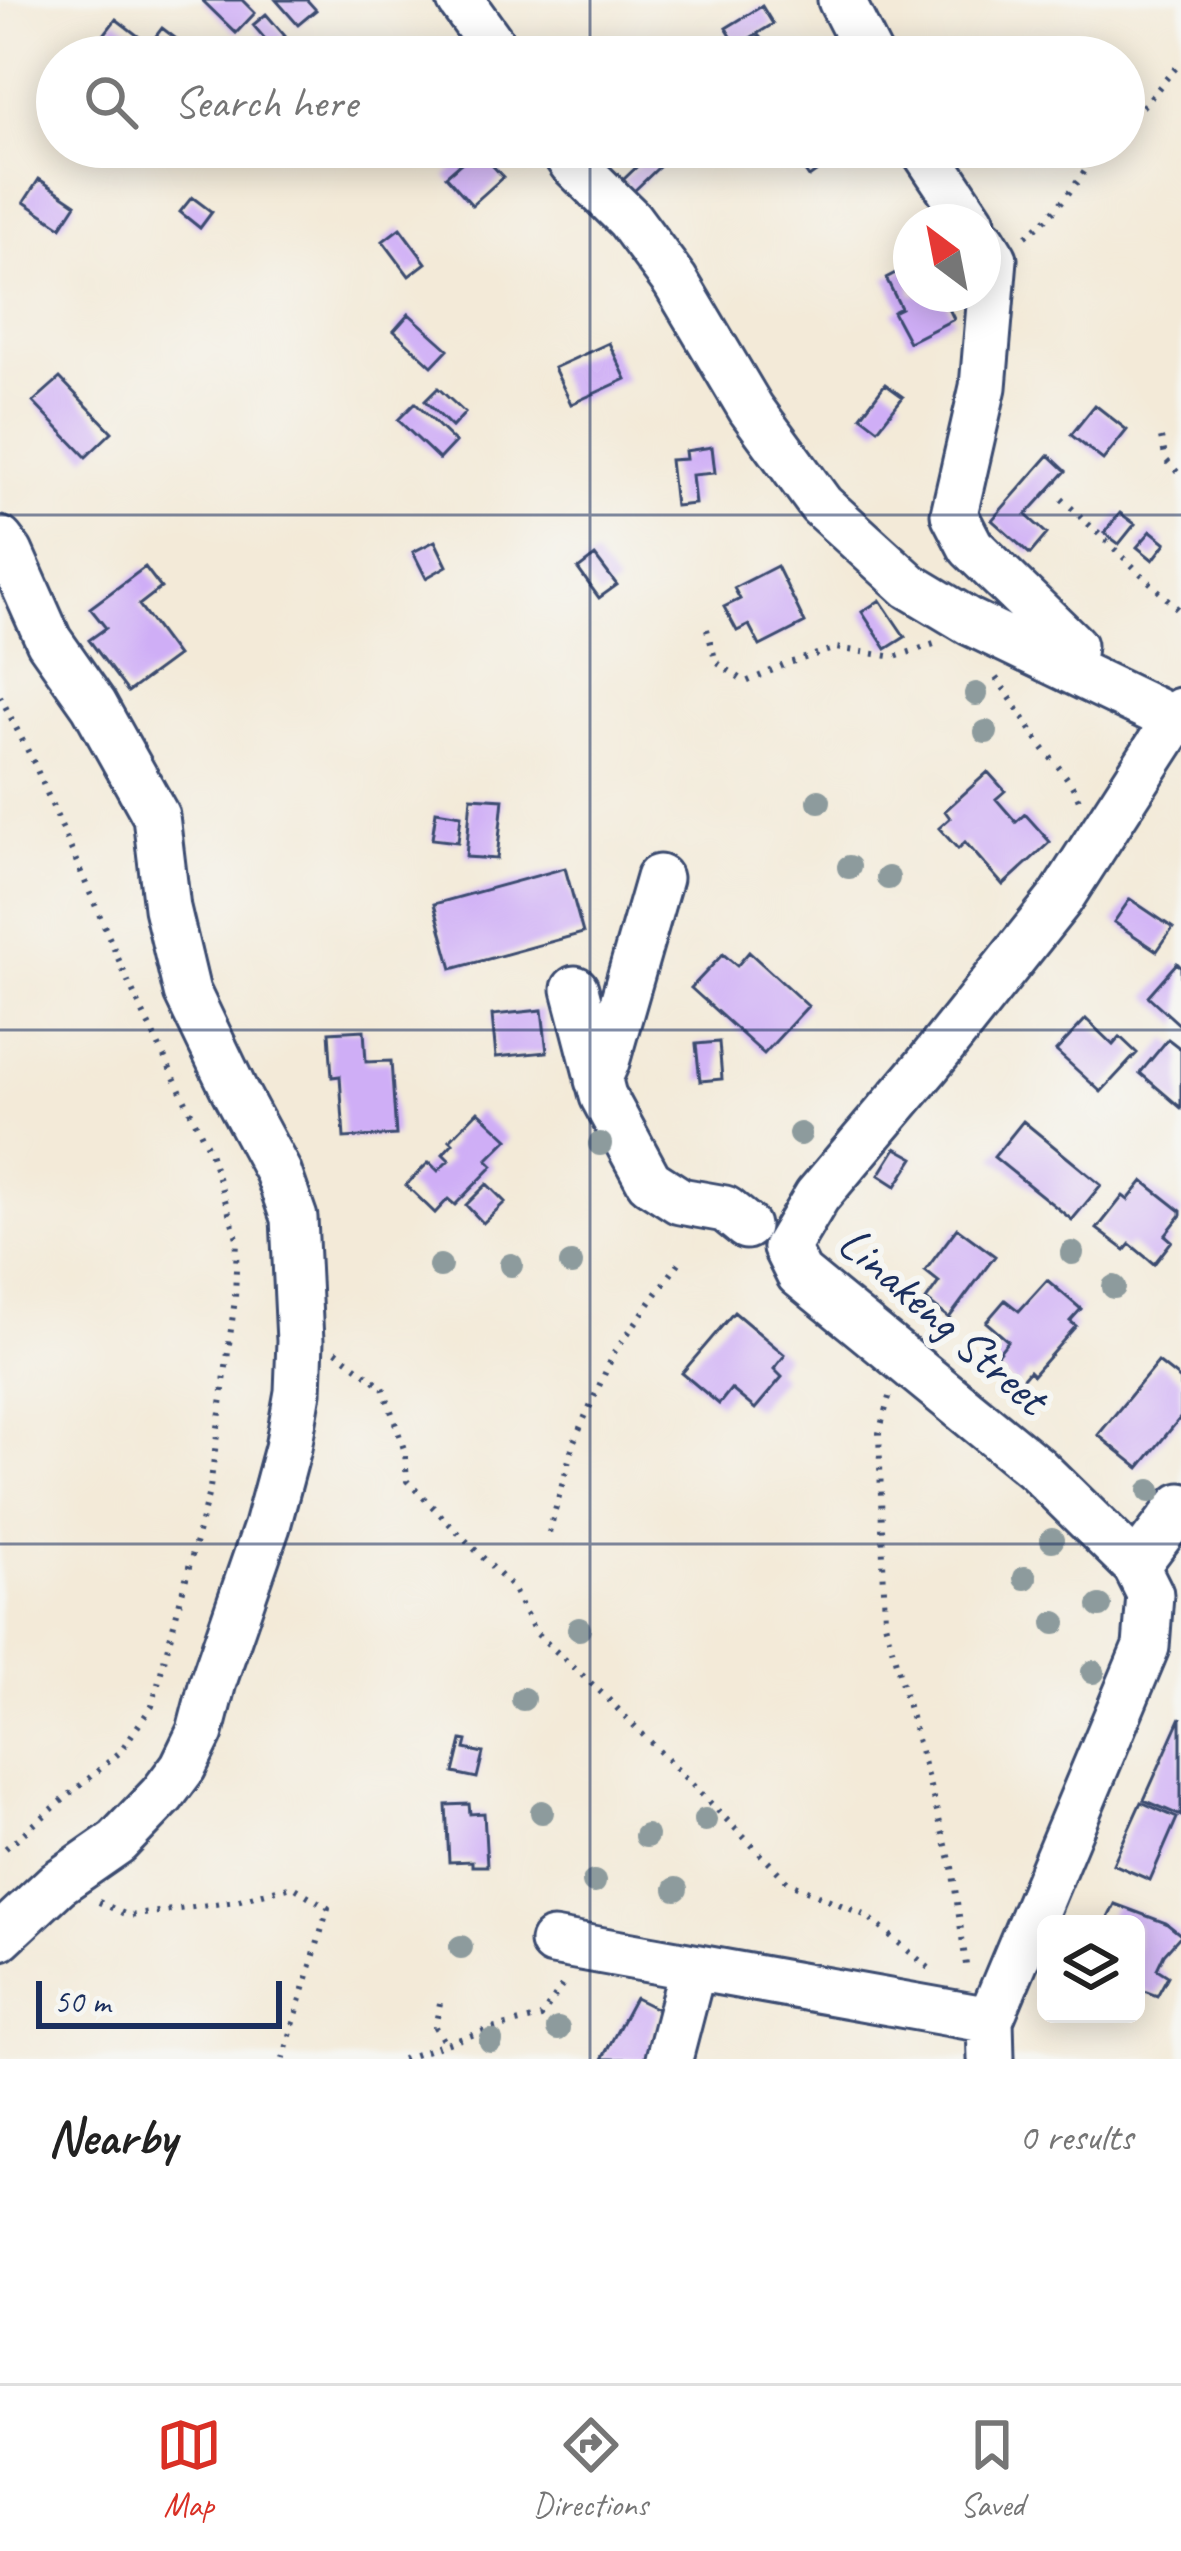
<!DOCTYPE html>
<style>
body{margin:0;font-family:Caveat,sans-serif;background:#f2f2f2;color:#222}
.controls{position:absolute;right:36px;bottom:36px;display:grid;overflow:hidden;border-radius:18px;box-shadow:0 6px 30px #0003}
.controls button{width:108px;height:108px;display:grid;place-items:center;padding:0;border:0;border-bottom:3px solid #e0e0e0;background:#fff;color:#222;font:60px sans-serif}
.compass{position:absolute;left:893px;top:204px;width:108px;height:108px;border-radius:50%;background:#fff;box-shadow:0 6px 30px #0003;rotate:328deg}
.scale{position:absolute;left:36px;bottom:30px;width:246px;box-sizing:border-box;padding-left:12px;border:6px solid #1b2f5e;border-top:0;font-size:33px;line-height:42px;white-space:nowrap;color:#1b2f5e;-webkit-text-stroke:9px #f6f6f2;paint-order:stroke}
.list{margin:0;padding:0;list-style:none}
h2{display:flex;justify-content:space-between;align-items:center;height:156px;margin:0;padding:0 48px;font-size:51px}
h2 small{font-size:39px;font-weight:400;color:#767676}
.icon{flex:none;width:66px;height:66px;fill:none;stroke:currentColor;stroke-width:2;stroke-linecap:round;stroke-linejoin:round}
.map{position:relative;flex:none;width:1181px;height:2059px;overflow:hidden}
.search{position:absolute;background:#fff;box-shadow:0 6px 30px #0003;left:36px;right:36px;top:36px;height:132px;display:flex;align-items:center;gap:30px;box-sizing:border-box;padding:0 42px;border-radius:66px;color:#767676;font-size:45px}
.sheet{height:324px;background:#fff}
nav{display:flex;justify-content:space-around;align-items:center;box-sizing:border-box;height:168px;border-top:3px solid #e0e0e0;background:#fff;font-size:33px;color:#767676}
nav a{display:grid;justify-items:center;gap:6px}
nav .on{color:#d93025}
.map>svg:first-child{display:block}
</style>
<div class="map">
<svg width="1181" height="2059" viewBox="0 0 1181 2059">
<rect width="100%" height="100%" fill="#f6f6f2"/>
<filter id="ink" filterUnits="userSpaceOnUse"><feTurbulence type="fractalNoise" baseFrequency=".00833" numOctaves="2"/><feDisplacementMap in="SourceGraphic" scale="24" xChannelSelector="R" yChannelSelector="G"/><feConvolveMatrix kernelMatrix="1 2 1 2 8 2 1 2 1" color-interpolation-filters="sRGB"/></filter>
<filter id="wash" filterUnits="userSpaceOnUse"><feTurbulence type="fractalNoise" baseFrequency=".004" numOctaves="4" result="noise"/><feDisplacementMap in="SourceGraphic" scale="48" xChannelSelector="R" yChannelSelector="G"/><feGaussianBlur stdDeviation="2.7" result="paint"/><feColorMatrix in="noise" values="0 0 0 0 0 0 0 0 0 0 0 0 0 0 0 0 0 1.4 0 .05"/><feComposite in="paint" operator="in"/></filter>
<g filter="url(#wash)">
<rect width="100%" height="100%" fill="#f3ead8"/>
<g id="blocks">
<path fill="#cfaef6" d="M202,0H242L255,13L236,33Z
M276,0H307L316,10L298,25Z
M762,6L773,24L737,46L726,28Z
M266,14L285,36L272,47L253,25Z
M116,19L142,39L128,56L103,36Z
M162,28L200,57H140Z
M759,36L777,57H749L743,49Z
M788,147H820L830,162L809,177Z
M477,149L503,177L472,205L446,176Z
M648,156L659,167L634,191L623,180Z
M39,179L76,204L61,227L24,202Z
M192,197L212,212L200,228L180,212Z
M400,228L426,263L409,276L383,241Z
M911,265V294H942L954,319L909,342L893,312L901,308L886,278Z
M409,314L448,349L432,366L394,331Z
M609,343L626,379L571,404L554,368Z
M60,378L112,432L86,457L33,402Z
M885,384L903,397L878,429L861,416Z
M438,388L465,413L452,427L425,401Z
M415,403L455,442L439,459L398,420Z
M1095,405L1127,430L1103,460L1071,435Z
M712,447L715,473L692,475L695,504L675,506L670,460L686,459L685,451Z
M1049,455L1066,471L1026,515L1047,534L1030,554L992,520Z
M1120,513L1135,524L1119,544L1104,533Z
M1151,531L1166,543L1153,560L1137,547Z
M435,541L447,566L426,578L413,552Z
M595,556L617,585L599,598L578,569Z
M777,566L805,623L760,646L749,625L737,631L724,607L740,599L734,588Z
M145,567L161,588L139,605L177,656L128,692L89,640L106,628L90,608Z
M880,600L905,637L886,649L862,612Z
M988,772L1005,791L996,799L1016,822L1025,814L1050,842L1003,885L965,842L958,849L939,828L950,818L945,811Z
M471,797L503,799L497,859L466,857Z
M436,811L461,815L458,842L432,839Z
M565,868L583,933L452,969L434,904Z
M1130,899L1173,928L1157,951L1114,922Z
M749,952L808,1006L764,1054L691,988L723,954L737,966Z
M1177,963L1181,967V1026L1148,996Z
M542,1010L547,1052L496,1057L492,1015Z
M1086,1019L1113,1045L1120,1037L1137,1053L1101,1092L1056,1051Z
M364,1030L366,1062L391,1061L396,1135L344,1138L340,1076L332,1077L329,1032Z
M1168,1039L1181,1049V1108L1140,1073Z
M719,1042L722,1079L700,1081L696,1044Z
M478,1111L508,1139L487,1160L493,1166L455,1205L448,1199L435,1213L406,1185L429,1162L438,1171L449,1160L443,1154L453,1143L450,1140Z
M1023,1121L1101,1185L1072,1220L994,1157Z
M896,1148L914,1158L896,1186L879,1175Z
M1143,1181L1181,1211V1215L1165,1235L1172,1241L1154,1264L1130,1244L1125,1250L1097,1229L1123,1196L1128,1200Z
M487,1184L505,1202L483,1223L466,1205Z
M957,1228L995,1256L949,1318L926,1300L939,1282L925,1271Z
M1047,1280L1081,1309L1070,1321L1076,1326L1033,1375L1029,1371L1017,1385L991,1362L1008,1341L986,1322L1005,1300L1019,1311Z
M734,1312L785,1355L774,1369L782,1377L755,1409L731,1389L719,1404L682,1373Z
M1158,1362L1181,1380V1417L1139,1468L1098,1435Z
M1181,1717V1816L1144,1800Z
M462,1740L467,1741L465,1749L483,1753L477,1778L454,1773Z
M1141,1802L1177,1818L1150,1880L1113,1864Z
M469,1804L470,1814L484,1813L487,1866H472V1861L449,1862L446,1805Z
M1115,1904L1166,1923L1181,1935L1164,1954L1157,1969L1168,1976L1157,1996L1136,1988V1924H1105Z
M635,1998L659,2010L649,2043L666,2049L660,2059H602Z"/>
</g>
</g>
<g filter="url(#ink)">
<use href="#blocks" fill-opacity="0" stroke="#3b4b70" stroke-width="3"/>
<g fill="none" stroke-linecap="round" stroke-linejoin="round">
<g stroke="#3b4b70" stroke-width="51">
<path id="minor" d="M460,0L501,57
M841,0L870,57
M561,147L572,163L629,219L675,281L751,409L821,505L910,586L970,622L1181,723
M922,147L972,222
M983,241L994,259L983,387L954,514L971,547L1073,646L1070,669
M0,540L10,553L49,641L94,705L156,816L167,908L187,992L234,1090L278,1172L294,1218L300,1341L298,1392L288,1448L267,1526L213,1682L200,1732L183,1767L162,1795L117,1842L58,1883L0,1937
M575,989L603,1096L649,1181L680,1201L725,1209L746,1226
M598,1080L606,1062L659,878
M1136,1566L1181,1506
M553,1942L990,2020
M669,2059L693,1967
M991,2059L990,2020L1146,1647L1150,1594L1136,1566L1037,1469L799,1274L786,1248L817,1196L927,1066L1060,899L1181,711"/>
</g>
<path stroke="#3b4b70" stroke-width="6" stroke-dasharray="3 9" stroke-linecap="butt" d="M1124,122C1148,106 1160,83 1181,63
M1026,236C1057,213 1080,179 1101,147
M1161,438L1166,460L1181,476
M1062,499L1181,612
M707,629L716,662L746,682L789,663L836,648L895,657L934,644
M996,678C1012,699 1025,721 1040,744C1055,765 1069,775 1079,800
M0,696L34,763L130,986L210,1152L237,1238L235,1299L210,1488L152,1706L119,1753L0,1853
M336,1351L383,1387L405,1452L407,1481L513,1588L535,1632L605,1696L788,1882L867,1916L930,1969
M889,1397L879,1433L885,1622L952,1867L967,1972
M549,1533L574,1441L615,1351L684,1256
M99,1902L129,1916L236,1901L292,1886L328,1908L283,2059
M440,2003L435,2027L446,2045
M402,2059L487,2030L541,2017L564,1983"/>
<use href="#minor" stroke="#fff" stroke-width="45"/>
</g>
<g fill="#8d9b9d">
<circle cx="976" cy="694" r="12"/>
<circle cx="986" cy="732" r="12"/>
<circle cx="819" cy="801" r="12"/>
<circle cx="849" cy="867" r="12"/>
<circle cx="888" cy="878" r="12"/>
<circle cx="800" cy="1134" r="12"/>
<circle cx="600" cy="1144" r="12"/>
<circle cx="1072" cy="1253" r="12"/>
<circle cx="571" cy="1264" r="12"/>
<circle cx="511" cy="1265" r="12"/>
<circle cx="440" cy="1266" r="12"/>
<circle cx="1114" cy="1287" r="12"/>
<circle cx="1150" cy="1491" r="12"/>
<circle cx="1052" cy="1540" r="12"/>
<circle cx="1025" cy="1578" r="12"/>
<circle cx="1100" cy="1606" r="12"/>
<circle cx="1055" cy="1623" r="12"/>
<circle cx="579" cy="1629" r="12"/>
<circle cx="1093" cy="1672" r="12"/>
<circle cx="523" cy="1699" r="12"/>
<circle cx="542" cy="1812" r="12"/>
<circle cx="705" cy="1820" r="12"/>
<circle cx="646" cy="1836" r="12"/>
<circle cx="594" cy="1882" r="12"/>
<circle cx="676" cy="1889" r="12"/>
<circle cx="461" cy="1947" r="12"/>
<circle cx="558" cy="2029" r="12"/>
<circle cx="491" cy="2041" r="12"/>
</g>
</g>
<path fill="none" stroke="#1b2f5e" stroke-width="3" stroke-opacity="0.55" d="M590,0V57M590,147V2059M0,515H1181M0,1030H1181M0,1544H1181"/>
<g text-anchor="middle" stroke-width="12" stroke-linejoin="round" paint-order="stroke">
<g font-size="48" fill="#1b2f5e" stroke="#f6f6f2">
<text transform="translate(944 1319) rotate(41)" y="17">Linakeng Street</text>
</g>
</g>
</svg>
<div class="controls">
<button><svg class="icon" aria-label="layers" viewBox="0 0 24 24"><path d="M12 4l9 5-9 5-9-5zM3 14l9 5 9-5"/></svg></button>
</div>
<svg class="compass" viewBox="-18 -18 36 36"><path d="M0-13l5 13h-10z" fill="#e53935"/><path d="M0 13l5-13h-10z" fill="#767676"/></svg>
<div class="scale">50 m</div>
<div class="search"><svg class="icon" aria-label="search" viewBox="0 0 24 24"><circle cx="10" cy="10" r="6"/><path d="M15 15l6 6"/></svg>Search here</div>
</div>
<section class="sheet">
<h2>Nearby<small>0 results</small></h2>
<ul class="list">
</ul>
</section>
<nav>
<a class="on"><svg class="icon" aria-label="map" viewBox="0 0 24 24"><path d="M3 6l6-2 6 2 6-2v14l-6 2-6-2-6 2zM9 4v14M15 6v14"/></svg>Map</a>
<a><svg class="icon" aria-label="directions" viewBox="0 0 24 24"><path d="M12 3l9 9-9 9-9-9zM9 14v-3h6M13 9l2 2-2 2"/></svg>Directions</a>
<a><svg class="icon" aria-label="saved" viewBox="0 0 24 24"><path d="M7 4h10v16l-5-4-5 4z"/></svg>Saved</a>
</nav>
